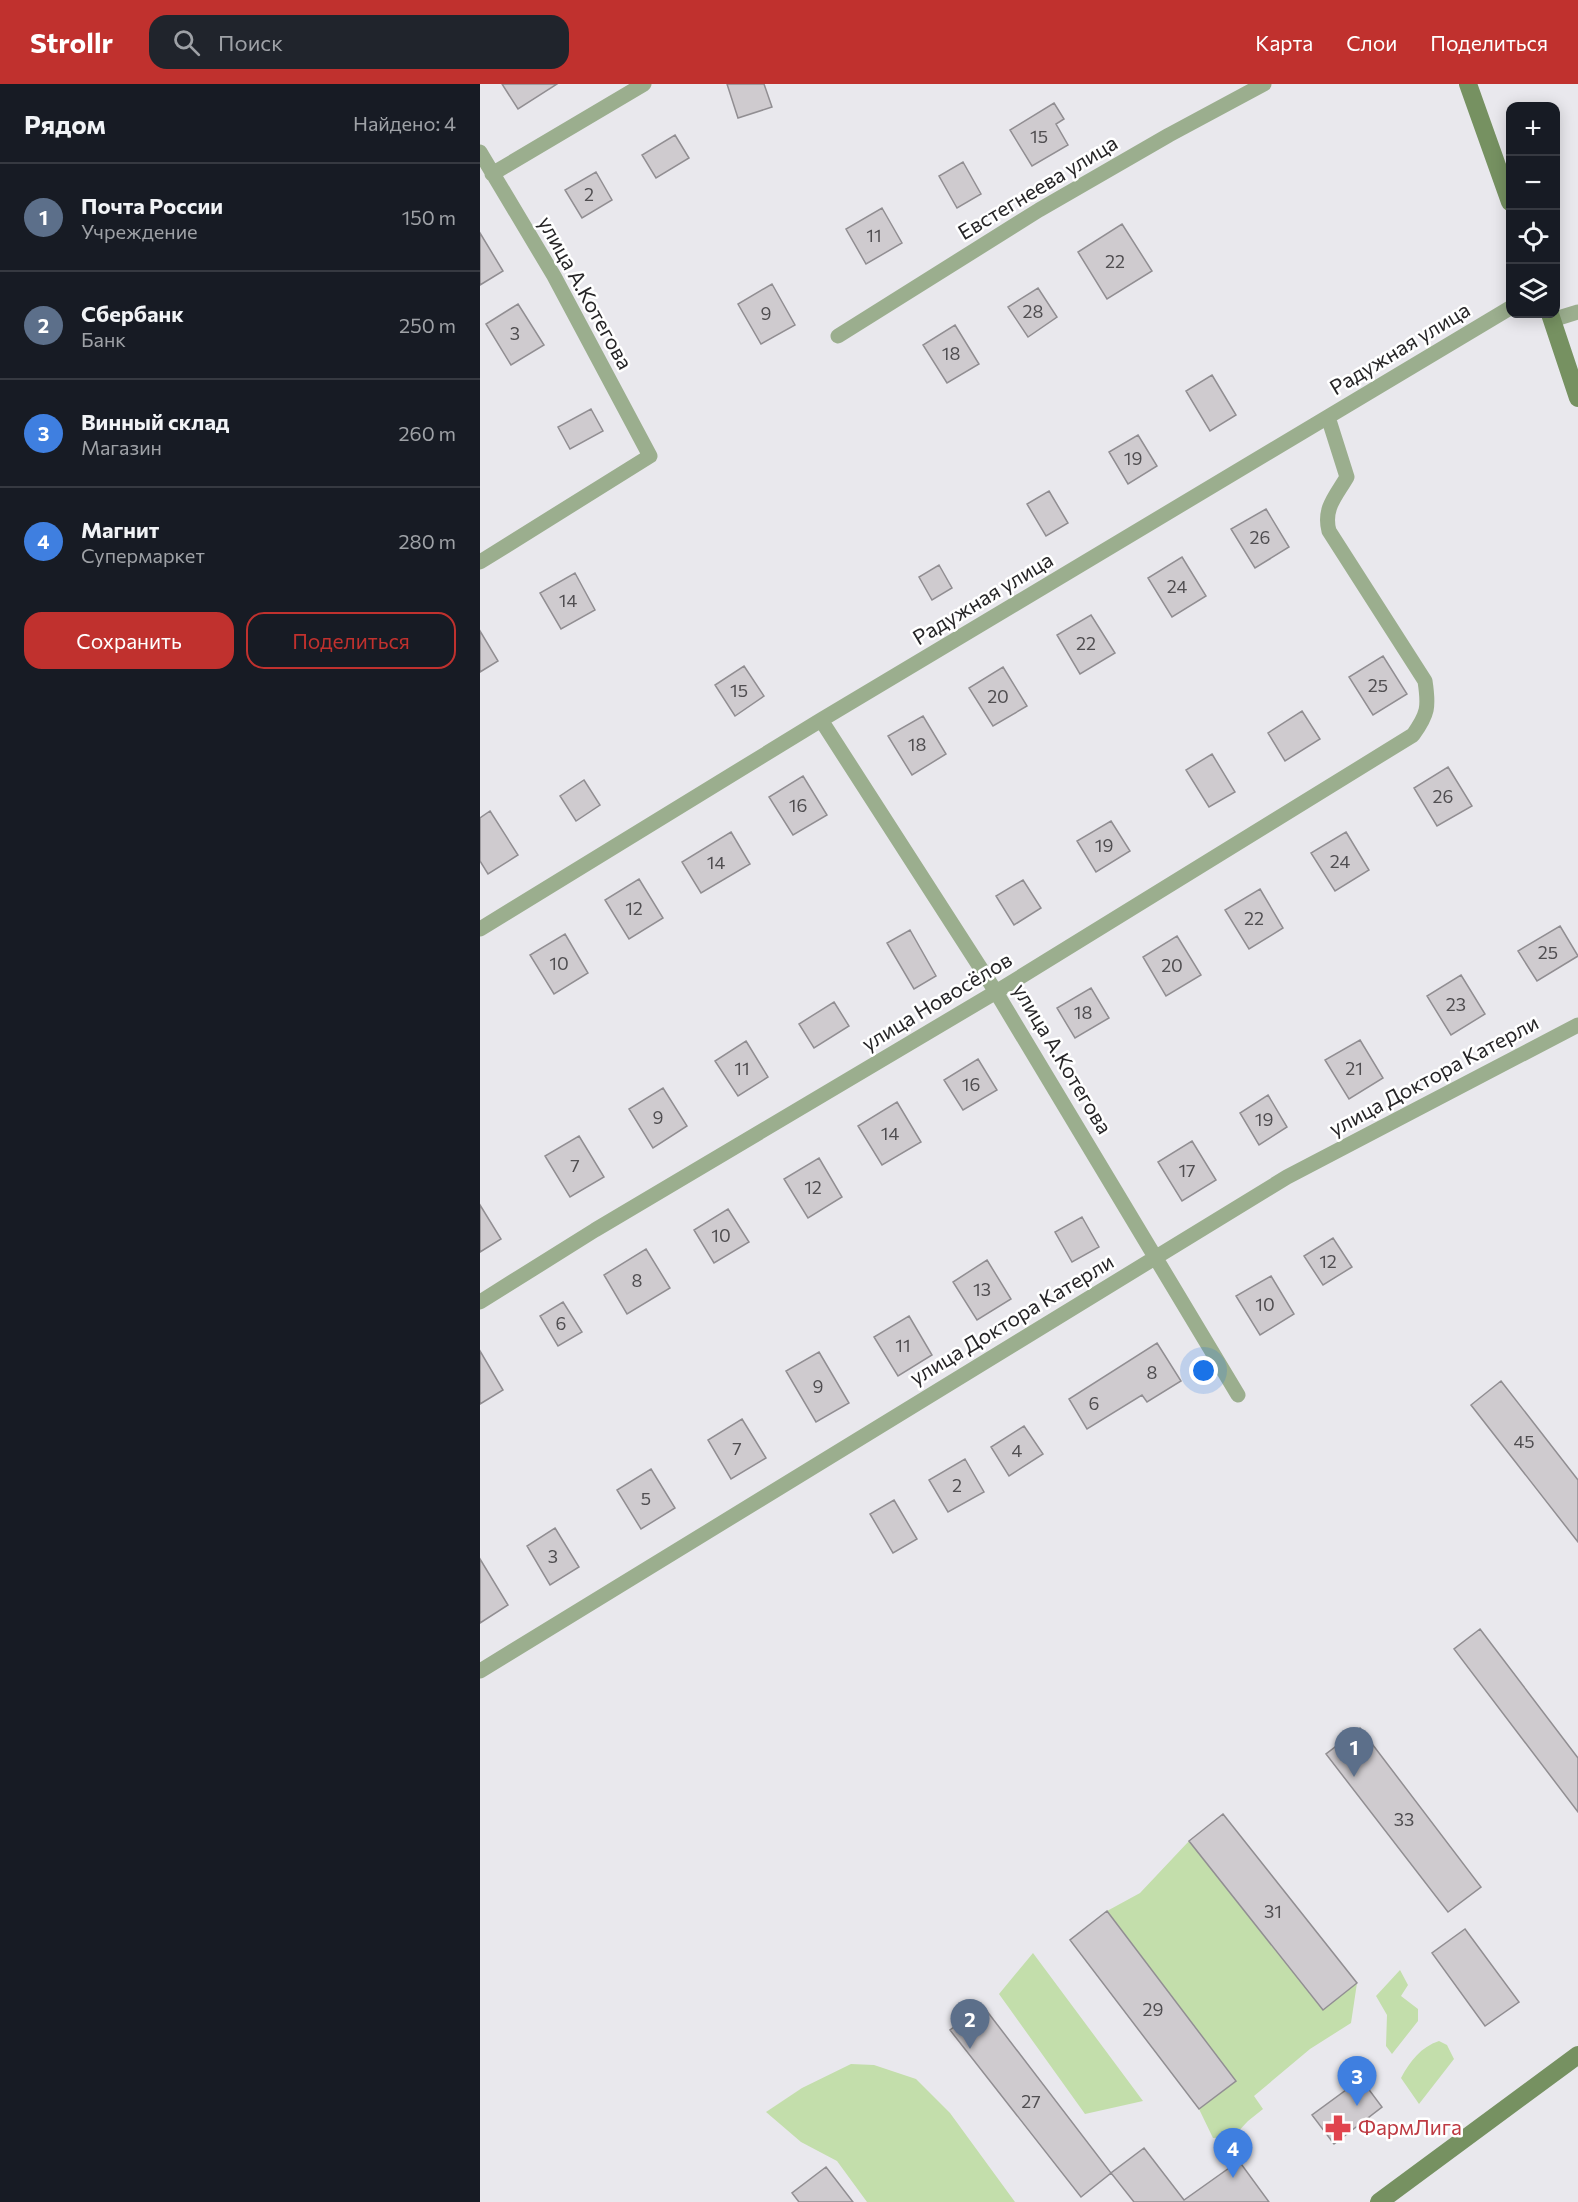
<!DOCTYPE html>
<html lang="ru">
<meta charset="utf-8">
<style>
body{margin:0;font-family:Commissioner,sans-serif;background:#20242c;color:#f1f3f6}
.controls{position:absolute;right:18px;top:18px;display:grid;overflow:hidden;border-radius:12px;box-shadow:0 3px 15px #0003}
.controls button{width:54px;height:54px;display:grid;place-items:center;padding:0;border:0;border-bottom:2px solid #363941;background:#171b24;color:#f1f3f6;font:30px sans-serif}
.you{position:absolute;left:724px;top:1287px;width:21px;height:21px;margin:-15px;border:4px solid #fff;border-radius:50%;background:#1a73e8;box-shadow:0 0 0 9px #1a73e833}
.badge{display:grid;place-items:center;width:39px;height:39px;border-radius:50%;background:#c0312e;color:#fff;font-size:20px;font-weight:700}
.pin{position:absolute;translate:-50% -50px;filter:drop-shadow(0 2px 3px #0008)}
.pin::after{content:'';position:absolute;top:32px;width:21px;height:18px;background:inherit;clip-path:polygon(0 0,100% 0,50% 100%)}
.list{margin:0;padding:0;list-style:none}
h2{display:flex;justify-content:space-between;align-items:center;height:78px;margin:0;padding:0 24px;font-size:26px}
h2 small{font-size:20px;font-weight:400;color:#9ea1a6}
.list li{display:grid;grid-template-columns:39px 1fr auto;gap:18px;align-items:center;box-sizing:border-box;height:108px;padding:0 24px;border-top:2px solid #363941}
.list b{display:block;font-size:22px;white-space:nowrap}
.list p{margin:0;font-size:20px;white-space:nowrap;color:#9ea1a6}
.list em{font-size:20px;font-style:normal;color:#9ea1a6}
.actions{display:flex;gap:12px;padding:18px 24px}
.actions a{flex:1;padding:14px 0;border:2px solid #c0312e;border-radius:18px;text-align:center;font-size:21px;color:#c0312e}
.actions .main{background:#c0312e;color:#fff}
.icon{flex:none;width:33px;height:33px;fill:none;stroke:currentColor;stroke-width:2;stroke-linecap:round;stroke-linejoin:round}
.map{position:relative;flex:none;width:1098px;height:2118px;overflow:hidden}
header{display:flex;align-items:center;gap:36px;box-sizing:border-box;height:84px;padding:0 30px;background:#c0312e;color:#fff}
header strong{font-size:28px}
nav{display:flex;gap:33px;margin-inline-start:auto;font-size:21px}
.search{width:420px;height:54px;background:#20242c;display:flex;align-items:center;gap:15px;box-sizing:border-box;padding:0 21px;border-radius:18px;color:#9ea1a6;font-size:22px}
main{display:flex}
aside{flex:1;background:#171b24}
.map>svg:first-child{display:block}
</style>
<header>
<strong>Strollr</strong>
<div class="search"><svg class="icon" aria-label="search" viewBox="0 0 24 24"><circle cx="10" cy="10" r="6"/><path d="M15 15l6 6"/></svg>Поиск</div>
<nav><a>Карта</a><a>Слои</a><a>Поделиться</a></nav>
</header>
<main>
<aside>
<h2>Рядом<small>Найдено: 4</small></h2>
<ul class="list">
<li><span class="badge" style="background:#5c6f8a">1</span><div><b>Почта России</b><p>Учреждение</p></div><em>150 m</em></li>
<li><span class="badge" style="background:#5c6f8a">2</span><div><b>Сбербанк</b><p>Банк</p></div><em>250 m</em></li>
<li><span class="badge" style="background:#3f7fe0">3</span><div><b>Винный склад</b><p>Магазин</p></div><em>260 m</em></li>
<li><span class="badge" style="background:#3f7fe0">4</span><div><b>Магнит</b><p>Супермаркет</p></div><em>280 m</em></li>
</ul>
<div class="actions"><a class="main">Сохранить</a><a>Поделиться</a></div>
</aside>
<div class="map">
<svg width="1098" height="2118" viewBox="0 0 1098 2118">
<rect width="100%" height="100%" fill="#e9e8ed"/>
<path fill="#c3deab" d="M709,1757L843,1926L877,1899L871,1939L830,1965L774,2012L783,2025L768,2037L753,2053L733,2054L719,2025L756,1997L627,1827L660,1809Z
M553,1869L663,2017L605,2030L519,1910Z
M920,1886L928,1901L921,1912L938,1925V1937L912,1970L906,1962L907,1931L896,1912Z
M959,1957L967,1961L974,1975L939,2020L921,1994C930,1977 941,1963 959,1957Z
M371,1980L394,1981L436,1995L470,2029L535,2118H387L357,2077L321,2058L286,2028L322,2004Z"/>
<path fill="#cfcbcf" stroke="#918e92" stroke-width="1.5" d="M22,0H77L38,25Z
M247,0H284L292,23L258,34Z
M574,19L584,35L576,40L588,61L552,82L530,46Z
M195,51L209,74L176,94L162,71Z
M483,78L501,110L477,124L459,92Z
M116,88L132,116L102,134L85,106Z
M402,124L422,159L386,180L366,145Z
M642,140L672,187L627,215L598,168Z
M0,149L23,187L0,201Z
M292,200L315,241L281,260L258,220Z
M558,204L577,233L548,253L528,223Z
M38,220L64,261L31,281L6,240Z
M475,241L499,280L467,299L443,261Z
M732,291L756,331L730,347L706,307Z
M111,325L123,347L90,365L78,343Z
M658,351L677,382L648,400L629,368Z
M569,407L588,439L566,452L547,420Z
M786,425L809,463L775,484L751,445Z
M702,473L726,512L692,533L668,494Z
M459,481L472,504L452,516L439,493Z
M95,489L115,526L81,545L60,509Z
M611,531L635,569L600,590L577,551Z
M0,547L18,577L0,588Z
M903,572L927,610L893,631L869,593Z
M264,582L284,612L255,632L235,601Z
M523,583L547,622L513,642L489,604Z
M822,627L840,655L805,677L788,649Z
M443,632L466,670L432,691L408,652Z
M732,670L755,708L729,723L706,686Z
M968,683L992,722L957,742L934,704Z
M323,692L347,731L313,751L289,713Z
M104,696L120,721L96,737L80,712Z
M10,727L38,771L8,790L0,777V734Z
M631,737L650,767L616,788L597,757Z
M251,748L270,780L221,809L202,778Z
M866,748L889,786L855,807L831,769Z
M159,795L183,834L149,855L125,816Z
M543,796L561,824L534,841L516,812Z
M780,805L803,844L769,865L745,826Z
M1080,842L1098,872L1057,897L1038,867Z
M430,846L456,892L434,905L407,859Z
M85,850L108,889L74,910L50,871Z
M697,852L721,891L686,912L663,873Z
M981,891L1005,930L971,951L947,912Z
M611,904L629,934L595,954L577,924Z
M354,918L369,942L334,964L319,940Z
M880,956L903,994L869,1015L845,976Z
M266,957L288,993L258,1012L235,977Z
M498,975L517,1006L483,1026L464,996Z
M183,1004L207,1042L173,1064L149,1025Z
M788,1011L807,1043L779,1061L760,1029Z
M417,1018L441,1058L402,1081L378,1042Z
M99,1052L124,1093L90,1113L65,1072Z
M712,1057L736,1096L702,1117L678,1078Z
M339,1074L362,1113L328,1134L304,1095Z
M0,1121L21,1155L0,1168Z
M248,1125L269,1158L234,1179L214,1146Z
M602,1133L619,1163L592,1178L575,1148Z
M853,1154L872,1183L843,1201L824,1172Z
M166,1165L190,1204L147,1230L124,1191Z
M507,1176L531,1215L497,1236L473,1198Z
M791,1192L814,1230L780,1251L756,1212Z
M83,1218L102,1248L78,1262L60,1232Z
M429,1232L452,1271L418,1292L394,1253Z
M677,1259L701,1297L667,1318L662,1311L607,1345L589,1315Z
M0,1267L23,1306L0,1320Z
M339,1268L369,1319L336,1338L306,1287Z
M1021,1297L1098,1396V1458L991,1321Z
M262,1335L286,1374L251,1395L228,1356Z
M544,1342L563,1370L529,1392L511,1363Z
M485,1375L504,1408L468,1428L449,1396Z
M171,1385L195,1424L161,1445L137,1406Z
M414,1416L437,1455L413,1469L390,1430Z
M75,1444L99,1483L70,1501L47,1462Z
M0,1475L28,1521L0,1539Z
M1000,1545L1098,1674V1728L974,1565Z
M880,1644L1001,1803L968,1828L846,1670Z
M743,1730L877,1899L843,1926L709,1757Z
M627,1827L756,1997L719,2025L590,1856Z
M985,1845L1039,1918L1005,1942L952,1869Z
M503,1922L631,2089L601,2113L470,1946Z
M881,1995L902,2023L854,2060L832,2031Z
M664,2064L704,2116L759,2077L789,2118H654L631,2089Z
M346,2083L373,2118H319L312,2109Z"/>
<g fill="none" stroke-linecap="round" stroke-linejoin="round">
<path stroke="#9bae8e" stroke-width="15" d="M0,68L74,192L170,372L0,478
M12,90L164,0
M1072,236L1098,228
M358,252L559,126L689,51L784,0
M341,636L516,908L758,1311
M0,845L341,636L1030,224
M0,1218L115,1146L516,908L933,651C948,630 949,623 945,597L849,447C843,424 856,412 867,393L848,333
M0,1587L807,1093L1098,941"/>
<path stroke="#769161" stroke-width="18" d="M988,0L1030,118
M1070,230L1098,314
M899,2118L1098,1971"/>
</g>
<defs>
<g id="pharmacy-bare" transform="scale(2.07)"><path d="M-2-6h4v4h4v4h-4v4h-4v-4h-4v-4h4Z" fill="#e0444e" stroke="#fff" stroke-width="2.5" paint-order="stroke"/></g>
</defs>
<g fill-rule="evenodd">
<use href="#pharmacy-bare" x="858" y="2044"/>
</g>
<g text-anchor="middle" stroke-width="5" stroke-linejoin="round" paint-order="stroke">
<g font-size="18" fill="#504e51">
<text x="559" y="59">15</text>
<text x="109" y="117">2</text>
<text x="394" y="158">11</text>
<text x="635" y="184">22</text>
<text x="553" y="234">28</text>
<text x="286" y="236">9</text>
<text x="35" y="256">3</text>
<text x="471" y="276">18</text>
<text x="653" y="381">19</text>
<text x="780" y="460">26</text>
<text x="697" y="509">24</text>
<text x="88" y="523">14</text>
<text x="606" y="566">22</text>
<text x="898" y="608">25</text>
<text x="259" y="613">15</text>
<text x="518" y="619">20</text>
<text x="437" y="667">18</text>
<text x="963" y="719">26</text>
<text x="318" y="728">16</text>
<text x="624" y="768">19</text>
<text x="860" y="784">24</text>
<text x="236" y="785">14</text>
<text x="154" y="831">12</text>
<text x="774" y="841">22</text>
<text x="1068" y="875">25</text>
<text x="79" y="886">10</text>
<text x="692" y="888">20</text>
<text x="976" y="927">23</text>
<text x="603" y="935">18</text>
<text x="262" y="991">11</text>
<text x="874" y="991">21</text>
<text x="491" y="1007">16</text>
<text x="178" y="1040">9</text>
<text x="784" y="1042">19</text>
<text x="410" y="1056">14</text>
<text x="95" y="1088">7</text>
<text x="707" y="1093">17</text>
<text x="333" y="1110">12</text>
<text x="241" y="1158">10</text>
<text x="848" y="1184">12</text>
<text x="157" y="1203">8</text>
<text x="502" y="1212">13</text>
<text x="785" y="1227">10</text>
<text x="81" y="1246">6</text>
<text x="423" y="1268">11</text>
<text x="672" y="1295">8</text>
<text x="338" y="1309">9</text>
<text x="614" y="1326">6</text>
<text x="1044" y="1364">45</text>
<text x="257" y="1371">7</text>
<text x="537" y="1373">4</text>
<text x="477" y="1408">2</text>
<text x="166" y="1421">5</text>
<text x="73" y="1479">3</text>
<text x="924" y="1742">33</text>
<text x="793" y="1834">31</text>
<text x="673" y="1932">29</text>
<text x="551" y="2024">27</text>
</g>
<g font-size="21" fill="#262527" stroke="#fff">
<text transform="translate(558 104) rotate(-31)" y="7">Евстегнеева улица</text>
<text transform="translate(105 209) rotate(61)" y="7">улица А.Котегова</text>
<text transform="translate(920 265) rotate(-31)" y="7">Радужная улица</text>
<text transform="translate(503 515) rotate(-31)" y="7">Радужная улица</text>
<text transform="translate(457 918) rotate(-31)" y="7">улица Новосёлов</text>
<text transform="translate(582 975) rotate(59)" y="7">улица А.Котегова</text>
<text transform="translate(954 992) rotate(-28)" y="7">улица Доктора Катерли</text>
<text transform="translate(532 1236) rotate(-31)" y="7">улица Доктора Катерли</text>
</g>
<g font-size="21" fill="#be3a42" stroke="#fff" text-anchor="start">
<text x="878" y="2051">ФармЛига</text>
</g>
</g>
</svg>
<div class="controls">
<button>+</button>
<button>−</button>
<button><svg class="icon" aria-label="locate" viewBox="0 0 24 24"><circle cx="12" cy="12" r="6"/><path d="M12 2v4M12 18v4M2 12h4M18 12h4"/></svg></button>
<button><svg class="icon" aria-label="layers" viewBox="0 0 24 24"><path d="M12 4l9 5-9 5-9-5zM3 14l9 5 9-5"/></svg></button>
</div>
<div class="you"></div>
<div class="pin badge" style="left:874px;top:1693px;background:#5c6f8a">1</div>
<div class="pin badge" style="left:490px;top:1965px;background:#5c6f8a">2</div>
<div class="pin badge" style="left:877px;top:2022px;background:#3f7fe0">3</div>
<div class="pin badge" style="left:753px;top:2094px;background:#3f7fe0">4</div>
</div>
</main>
